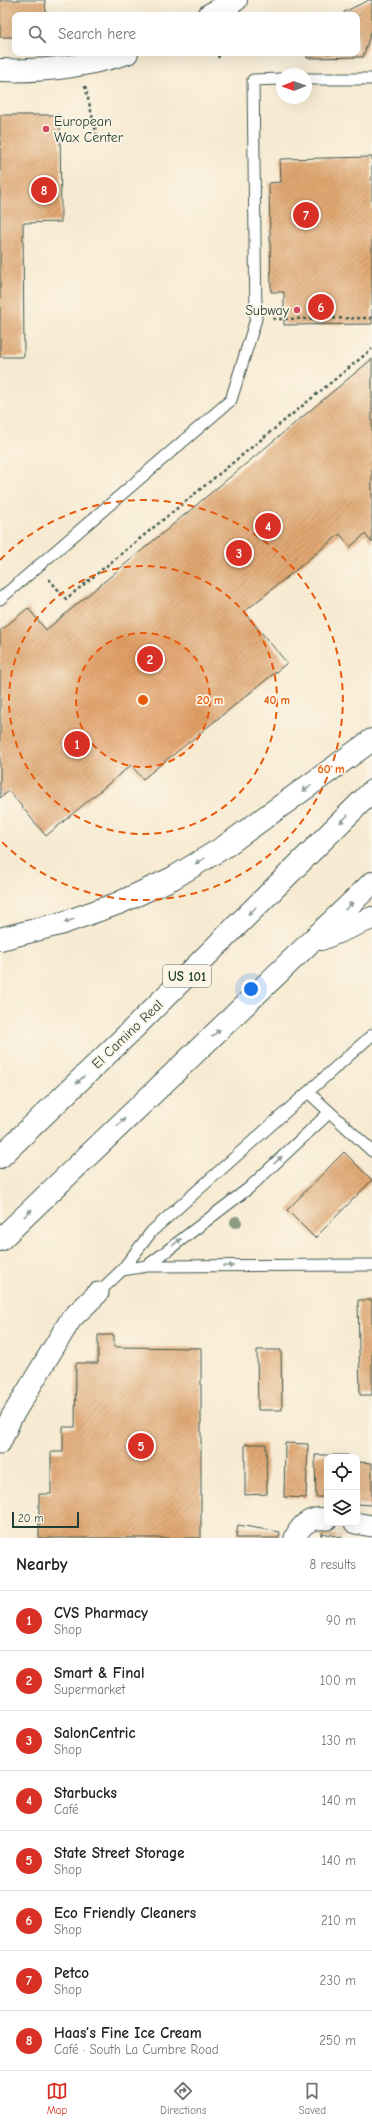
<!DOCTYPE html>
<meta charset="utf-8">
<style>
body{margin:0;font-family:"Comic Neue",sans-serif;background:#f2f2f2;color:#202124}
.controls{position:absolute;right:12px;bottom:12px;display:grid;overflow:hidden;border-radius:8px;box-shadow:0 4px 16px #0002}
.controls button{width:36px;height:36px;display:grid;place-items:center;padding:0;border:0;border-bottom:1px solid #e0e0e0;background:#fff;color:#202124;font:20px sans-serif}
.compass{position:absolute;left:276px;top:68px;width:36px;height:36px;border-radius:50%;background:#fff;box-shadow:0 4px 16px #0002;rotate:269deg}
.scale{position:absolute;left:12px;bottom:10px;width:67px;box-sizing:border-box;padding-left:4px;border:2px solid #1f3d34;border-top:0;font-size:11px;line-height:14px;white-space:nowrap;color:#1f3d34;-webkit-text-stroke:3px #fcf5e5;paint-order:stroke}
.you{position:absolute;left:251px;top:989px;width:14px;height:14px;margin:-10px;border:3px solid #fff;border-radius:50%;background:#1a73e8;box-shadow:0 0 0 6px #1a73e833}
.badge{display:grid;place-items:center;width:26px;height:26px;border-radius:50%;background:#d93025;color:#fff;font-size:13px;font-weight:700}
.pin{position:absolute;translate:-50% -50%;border:2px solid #fff;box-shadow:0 1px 4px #0006}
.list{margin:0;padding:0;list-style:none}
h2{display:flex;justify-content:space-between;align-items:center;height:52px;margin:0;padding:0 16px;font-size:17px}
h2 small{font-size:13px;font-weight:400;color:#757577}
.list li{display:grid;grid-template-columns:26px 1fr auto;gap:12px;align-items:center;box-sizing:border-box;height:60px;padding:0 16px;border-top:1px solid #e0e0e0}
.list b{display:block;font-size:15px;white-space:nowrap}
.list p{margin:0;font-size:13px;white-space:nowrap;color:#757577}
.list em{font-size:13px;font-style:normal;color:#757577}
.icon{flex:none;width:22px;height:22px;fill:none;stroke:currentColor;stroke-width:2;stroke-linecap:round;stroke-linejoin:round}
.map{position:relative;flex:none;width:372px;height:1538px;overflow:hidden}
.search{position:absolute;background:#fff;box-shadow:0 4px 16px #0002;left:12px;right:12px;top:12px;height:44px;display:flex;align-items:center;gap:10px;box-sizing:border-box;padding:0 14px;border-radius:8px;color:#757577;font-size:15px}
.sheet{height:532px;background:#fff}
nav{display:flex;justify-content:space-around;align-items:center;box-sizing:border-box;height:56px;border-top:1px solid #e0e0e0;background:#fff;font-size:11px;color:#757577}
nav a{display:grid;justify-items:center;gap:2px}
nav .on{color:#d93025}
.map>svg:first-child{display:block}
</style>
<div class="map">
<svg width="372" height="1538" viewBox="0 0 372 1538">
<defs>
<pattern id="building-hatch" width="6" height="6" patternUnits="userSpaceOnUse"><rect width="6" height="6" fill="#e0a771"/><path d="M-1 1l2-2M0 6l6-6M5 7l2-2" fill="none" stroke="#b5895e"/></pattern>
</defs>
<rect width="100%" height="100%" fill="#fcf5e5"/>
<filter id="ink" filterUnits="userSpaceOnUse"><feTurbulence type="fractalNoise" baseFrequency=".025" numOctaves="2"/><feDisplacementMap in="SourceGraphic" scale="8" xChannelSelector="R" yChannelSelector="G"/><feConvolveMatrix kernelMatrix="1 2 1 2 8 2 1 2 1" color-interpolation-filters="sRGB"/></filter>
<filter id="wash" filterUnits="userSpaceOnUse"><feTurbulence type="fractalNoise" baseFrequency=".012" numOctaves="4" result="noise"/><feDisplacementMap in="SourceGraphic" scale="16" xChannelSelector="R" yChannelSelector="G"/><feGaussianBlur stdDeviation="0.9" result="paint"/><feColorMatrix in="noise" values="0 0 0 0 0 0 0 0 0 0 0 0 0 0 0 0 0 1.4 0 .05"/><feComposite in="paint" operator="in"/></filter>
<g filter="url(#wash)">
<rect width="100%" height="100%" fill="#f7ead2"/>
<g id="blocks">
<path fill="url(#building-hatch)" d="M0,0H45L46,15H15V37H0Z
M369,0H372V29L363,57L307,58V53H357V15H344V12Z
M0,115H60L61,222L23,223L24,357H0Z
M372,157V324L284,325V292H271L269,183L281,182L280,159Z
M372,359V543L365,534L350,547L340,534L244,612L287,663L143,779L131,765L46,836L9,791L0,798V631L28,608L46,630Z
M344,1152L372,1180L315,1238L287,1210Z
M358,1300H372V1395H360Z
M98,1335H114V1347L201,1348V1538H39V1494H51V1452H63V1427H75L76,1363H98Z
M257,1350H281L282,1410H258Z
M285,1443L308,1444L306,1498L284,1497Z
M245,1444H266L267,1494L245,1495Z
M315,1455H348V1457H327V1497H316Z
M357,1462L372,1463V1505L357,1504Z
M238,1525L280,1532L279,1538H236Z
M322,1533L342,1537V1538H321Z"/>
</g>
</g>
<g filter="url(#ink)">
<use href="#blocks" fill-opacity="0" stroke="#3f574c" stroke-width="1"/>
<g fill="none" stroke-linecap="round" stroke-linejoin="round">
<g stroke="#3f574c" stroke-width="13">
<path id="lane" d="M306,79H372
M0,599L231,400L256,319L253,80L282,79
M308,1092L372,1151
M147,1266L249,1188L330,1112
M122,1270L147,1266L372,1265
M98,1293L122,1270L152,1231L372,1035"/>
</g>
<g stroke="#3f574c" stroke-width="23">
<path id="street" d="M0,1443L11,1418L71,1319L98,1293
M355,1523L372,1526
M295,1538C301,1523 312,1517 327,1519"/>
</g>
<g stroke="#3f574c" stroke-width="24">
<path id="secondary" d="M209,15L236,0
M0,70C43,72 86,66 127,53"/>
</g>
<g stroke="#3f574c" stroke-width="24">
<path id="highway" d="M0,939L63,923L119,903L173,878L224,847L372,740
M321,939L372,918
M0,1157L130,1032L372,791
M0,1240L372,883"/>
</g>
<path stroke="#3f574c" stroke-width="2.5" stroke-dasharray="3 3" stroke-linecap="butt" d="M218,58L220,53
M85,86L97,136
M273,319L372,318
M49,579L66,599L372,349"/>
<use href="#lane" stroke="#fff" stroke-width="11"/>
<use href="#street" stroke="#fff" stroke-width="21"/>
<use href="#secondary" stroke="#fff" stroke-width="22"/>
<use href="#highway" stroke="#fff" stroke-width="22"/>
</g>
<circle fill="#8e9c84" cx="236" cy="1222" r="6"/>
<defs><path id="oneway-solid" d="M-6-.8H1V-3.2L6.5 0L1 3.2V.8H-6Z"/></defs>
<g fill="#8f9e9a">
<use href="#oneway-solid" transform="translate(307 788) rotate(144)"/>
<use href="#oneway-solid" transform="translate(344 819) rotate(135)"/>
<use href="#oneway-solid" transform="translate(200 861) rotate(149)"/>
<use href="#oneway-solid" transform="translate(349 906) rotate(-44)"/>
<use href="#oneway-solid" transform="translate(252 911) rotate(135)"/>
<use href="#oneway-solid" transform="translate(69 921) rotate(161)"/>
<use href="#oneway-solid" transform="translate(216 1033) rotate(-43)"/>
<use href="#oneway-solid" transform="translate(80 1080) rotate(136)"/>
<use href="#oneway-solid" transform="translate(121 1122) rotate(-45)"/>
<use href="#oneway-solid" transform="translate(278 1160) rotate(-43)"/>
<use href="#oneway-solid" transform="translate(28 1213) rotate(-44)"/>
<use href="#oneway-solid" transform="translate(177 1242) rotate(-37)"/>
<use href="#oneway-solid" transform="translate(228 1266)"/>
</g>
</g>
<circle cx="143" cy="700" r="67" fill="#e8590c" fill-opacity=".12"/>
<g fill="none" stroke="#e8590c" stroke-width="2" stroke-dasharray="7 5">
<circle cx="143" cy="700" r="67"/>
<circle cx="143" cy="700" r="134"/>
<path d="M0 560A200 200 0 1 1 0 840"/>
</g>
<g fill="#d1495b" stroke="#fcf5e5" stroke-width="1.5">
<circle cx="46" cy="129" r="4"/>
<circle cx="297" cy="310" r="4"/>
</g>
<g text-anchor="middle" stroke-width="3.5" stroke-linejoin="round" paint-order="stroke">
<rect fill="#fcf5e5" stroke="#617469" stroke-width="1" x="163" y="965" width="48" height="22" rx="3"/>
<g font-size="13" font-weight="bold" fill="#1f3d34">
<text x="187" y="981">US 101</text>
</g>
<g font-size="14" fill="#1f3d34" stroke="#fcf5e5" text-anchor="start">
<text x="54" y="126">European<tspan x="54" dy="16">Wax Center</tspan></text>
<text x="289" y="315" text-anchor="end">Subway</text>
</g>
<g font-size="14" fill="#1f3d34" stroke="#fcf5e5">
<text transform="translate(127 1034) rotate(-44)" y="5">El Camino Real</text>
</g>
</g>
<circle cx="143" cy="700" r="6" fill="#e8590c" stroke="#fcf5e5" stroke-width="2"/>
<g font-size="12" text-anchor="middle" font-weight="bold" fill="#e8590c" stroke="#fcf5e5" stroke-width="3.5" stroke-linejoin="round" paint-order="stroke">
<text x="210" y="704">20 m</text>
<text x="277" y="704">40 m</text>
<text x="331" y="773">60 m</text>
</g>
</svg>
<div class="controls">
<button><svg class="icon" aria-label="locate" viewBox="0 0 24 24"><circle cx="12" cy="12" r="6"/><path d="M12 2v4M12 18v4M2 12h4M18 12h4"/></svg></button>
<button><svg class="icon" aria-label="layers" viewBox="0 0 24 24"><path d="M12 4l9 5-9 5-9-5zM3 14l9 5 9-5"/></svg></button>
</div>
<svg class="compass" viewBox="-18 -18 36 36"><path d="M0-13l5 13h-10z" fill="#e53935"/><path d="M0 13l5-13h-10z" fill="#757577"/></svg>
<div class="scale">20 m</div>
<div class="you"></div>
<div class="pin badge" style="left:77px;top:744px">1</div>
<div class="pin badge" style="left:150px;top:659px">2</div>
<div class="pin badge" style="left:239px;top:553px">3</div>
<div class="pin badge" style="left:268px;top:526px">4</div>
<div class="pin badge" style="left:141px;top:1446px">5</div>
<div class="pin badge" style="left:321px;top:307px">6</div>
<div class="pin badge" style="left:306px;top:215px">7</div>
<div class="pin badge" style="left:44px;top:190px">8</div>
<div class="search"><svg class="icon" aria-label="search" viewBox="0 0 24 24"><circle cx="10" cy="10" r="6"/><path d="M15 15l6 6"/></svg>Search here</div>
</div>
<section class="sheet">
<h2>Nearby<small>8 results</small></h2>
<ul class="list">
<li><span class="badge">1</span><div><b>CVS Pharmacy</b><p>Shop</p></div><em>90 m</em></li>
<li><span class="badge">2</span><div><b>Smart &amp; Final</b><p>Supermarket</p></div><em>100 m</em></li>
<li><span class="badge">3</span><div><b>SalonCentric</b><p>Shop</p></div><em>130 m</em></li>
<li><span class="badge">4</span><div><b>Starbucks</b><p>Café</p></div><em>140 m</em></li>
<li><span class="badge">5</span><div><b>State Street Storage</b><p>Shop</p></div><em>140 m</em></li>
<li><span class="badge">6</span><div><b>Eco Friendly Cleaners</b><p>Shop</p></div><em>210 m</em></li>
<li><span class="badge">7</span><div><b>Petco</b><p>Shop</p></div><em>230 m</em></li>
<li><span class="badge">8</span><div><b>Haas’s Fine Ice Cream</b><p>Café · South La Cumbre Road</p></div><em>250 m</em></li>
</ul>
</section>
<nav>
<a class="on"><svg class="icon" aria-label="map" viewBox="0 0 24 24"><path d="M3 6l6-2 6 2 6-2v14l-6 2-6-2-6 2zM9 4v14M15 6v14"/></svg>Map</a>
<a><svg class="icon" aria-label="directions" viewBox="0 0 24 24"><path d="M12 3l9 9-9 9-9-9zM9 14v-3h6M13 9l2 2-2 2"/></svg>Directions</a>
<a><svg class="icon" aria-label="saved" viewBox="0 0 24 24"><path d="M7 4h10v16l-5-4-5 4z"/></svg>Saved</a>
</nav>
